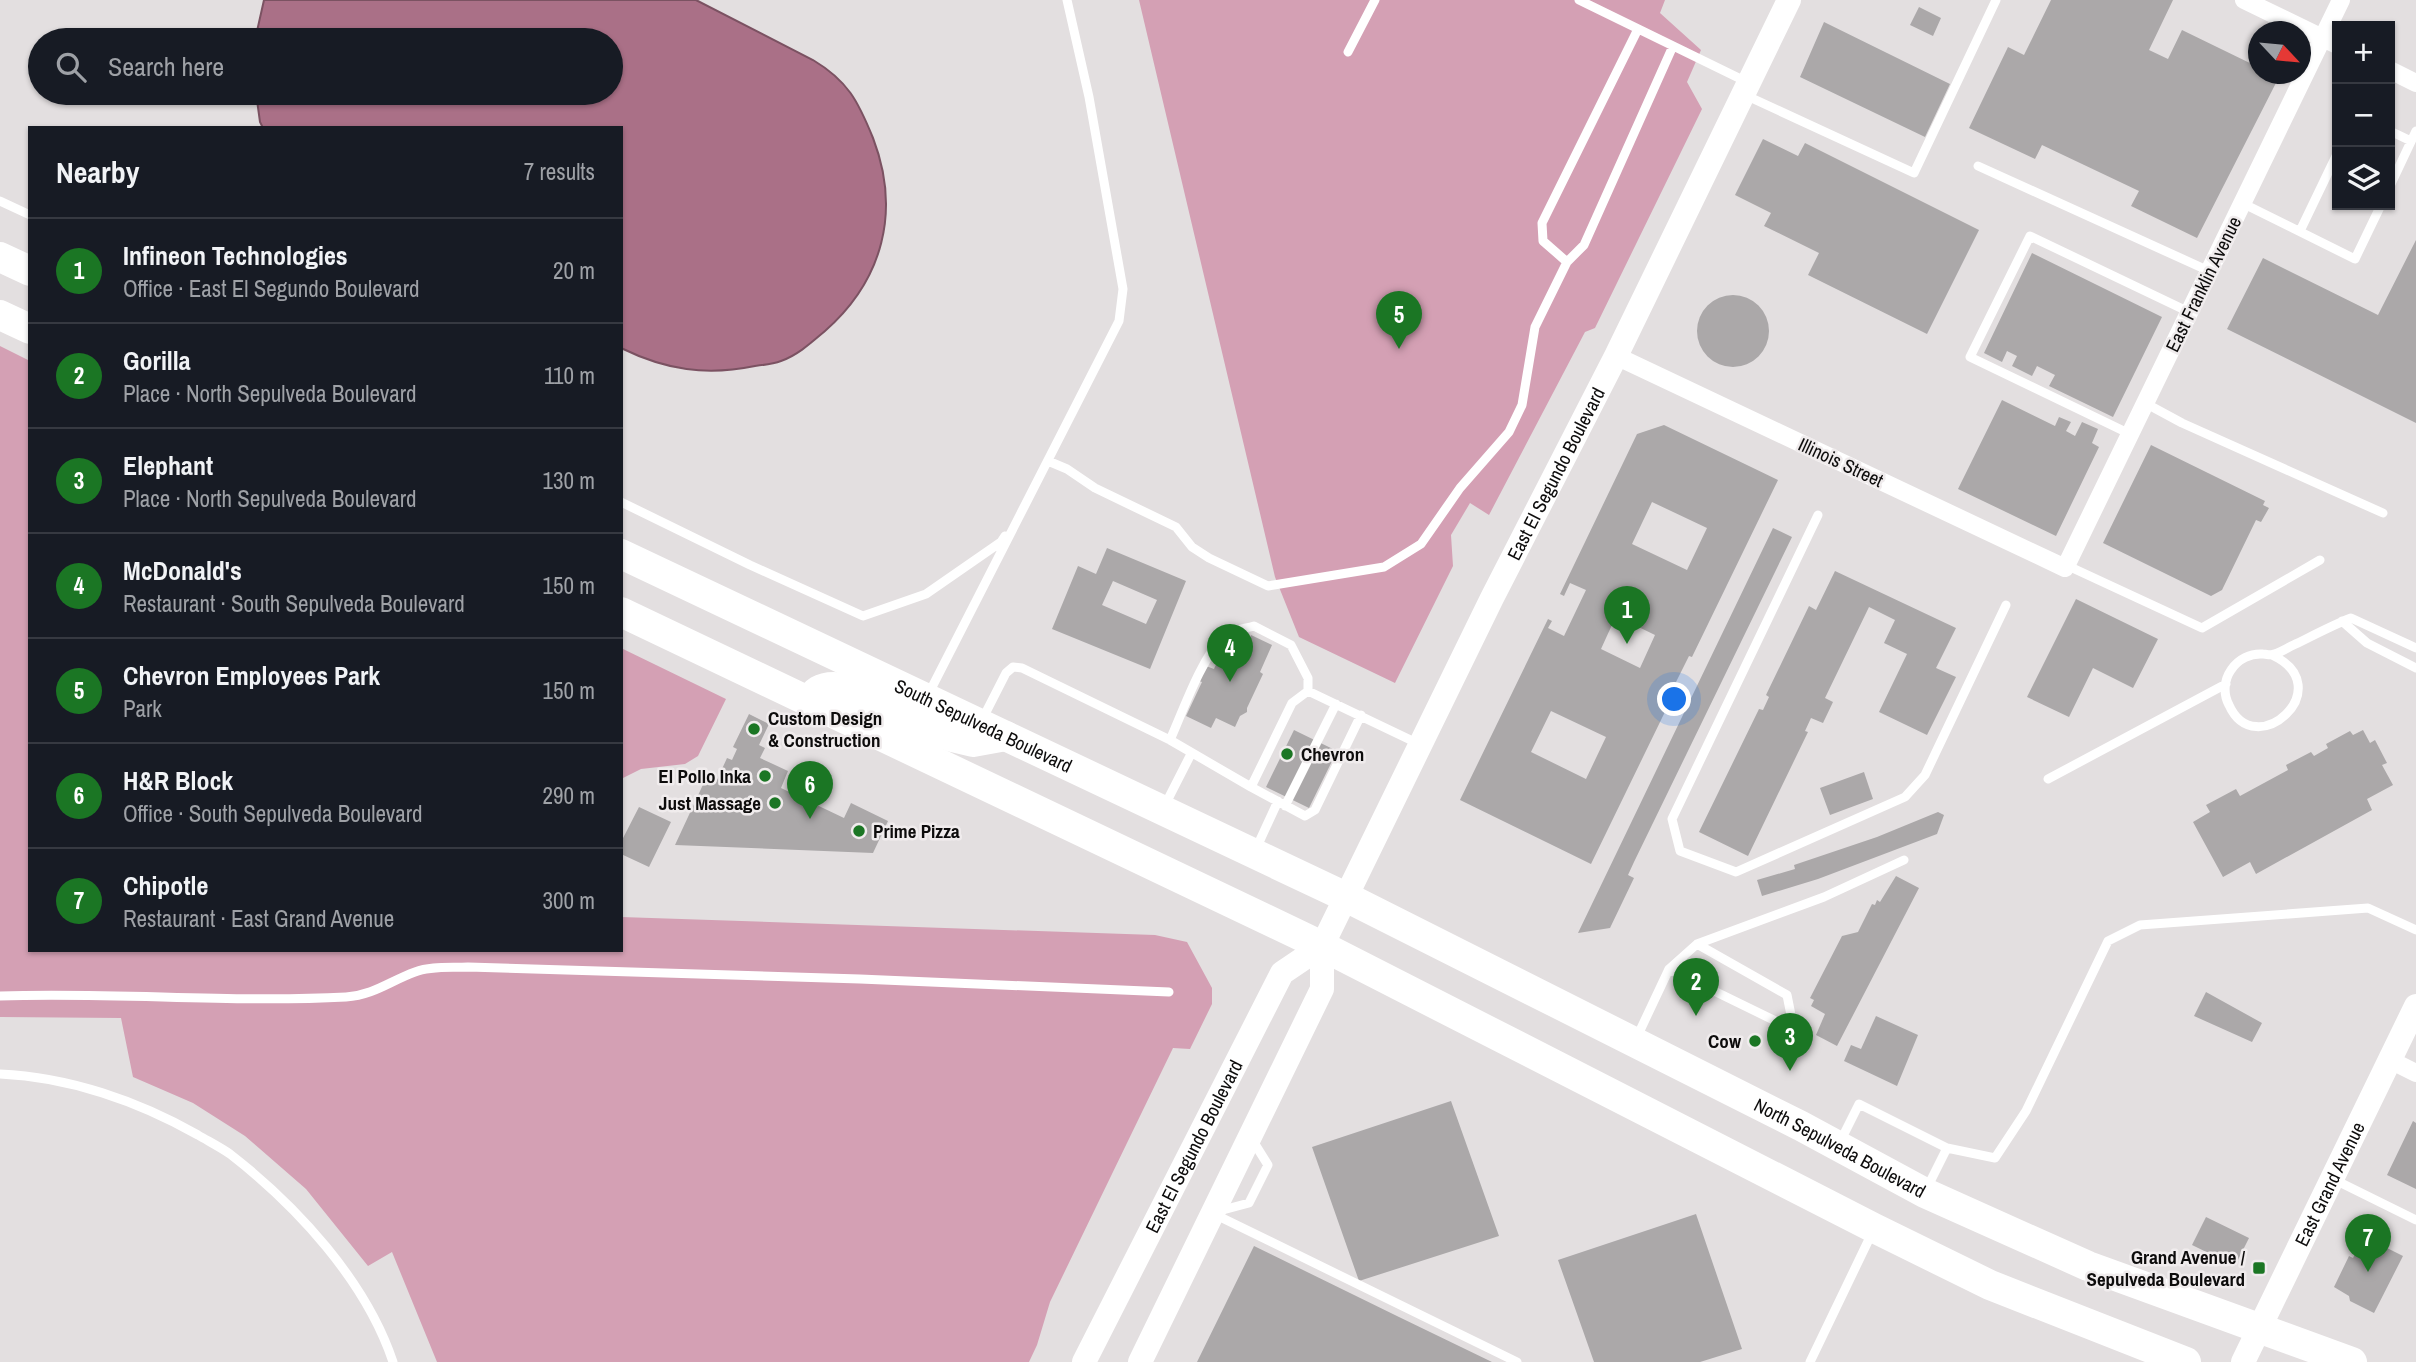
<!DOCTYPE html>
<meta charset="utf-8">
<style>
body{margin:0;font-family:"Archivo Narrow",sans-serif;background:#20242c;color:#f1f3f6}
.controls{position:absolute;right:21px;top:21px;display:grid;overflow:hidden;border-radius:0px;box-shadow:0 2px 5px #0004}
.controls button{width:63px;height:63px;display:grid;place-items:center;padding:0;border:0;border-bottom:2px solid #363941;background:#171b24;color:#f1f3f6;font:35px sans-serif}
.compass{position:absolute;left:2248px;top:21px;width:63px;height:63px;border-radius:50%;background:#171b24;box-shadow:0 2px 5px #0004;rotate:116deg}
.you{position:absolute;left:1675px;top:700px;width:24px;height:24px;margin:-18px;border:5px solid #fff;border-radius:50%;background:#1a73e8;box-shadow:0 0 0 10px #1a73e833}
.badge{display:grid;place-items:center;width:46px;height:46px;border-radius:50%;background:#1b7624;color:#fff;font-size:23px;font-weight:700}
.pin{position:absolute;translate:-50% -58px;filter:drop-shadow(0 2px 4px #0008)}
.pin::after{content:'';position:absolute;top:37px;width:24px;height:21px;background:inherit;clip-path:polygon(0 0,100% 0,50% 100%)}
.list{margin:0;padding:0;list-style:none}
h2{display:flex;justify-content:space-between;align-items:center;height:91px;margin:0;padding:0 28px;font-size:30px}
h2 small{font-size:23px;font-weight:400;color:#9ea1a6}
.list li{display:grid;grid-template-columns:46px 1fr auto;gap:21px;align-items:center;box-sizing:border-box;height:105px;padding:0 28px;border-top:2px solid #363941}
.list b{display:block;font-size:26px;white-space:nowrap}
.list p{margin:0;font-size:23px;white-space:nowrap;color:#9ea1a6}
.list em{font-size:23px;font-style:normal;color:#9ea1a6}
.icon{flex:none;width:38px;height:38px;fill:none;stroke:currentColor;stroke-width:2;stroke-linecap:round;stroke-linejoin:round}
.map{position:relative;flex:none;width:2416px;height:1362px;overflow:hidden}
.search{position:absolute;background:#171b24;box-shadow:0 2px 5px #0004;left:28px;top:28px;width:595px;height:77px;display:flex;align-items:center;gap:18px;box-sizing:border-box;padding:0 24px;border-radius:38px;color:#9ea1a6;font-size:26px}
.panel{position:absolute;background:#171b24;box-shadow:0 2px 5px #0004;left:28px;top:126px;width:595px;height:826px;border-radius:0px}
.map>svg:first-child{display:block}
</style>
<div class="map">
<svg width="2416" height="1362" viewBox="0 0 2416 1362">
<rect width="100%" height="100%" fill="#e3dfe0"/>
<path fill="#d4a0b4" d="M1139,0H1665L1660,13L1701,50L1687,82L1702,109L1595,328L1585,332L1489,515L1470,503L1451,535L1453,566L1395,683L1299,637L1275,577Z
M0,346L30,361V950H621V917L1155,935L1187,942L1212,988V1004L1190,1049L1173,1048L1050,1302L1037,1345L1029,1362H437L392,1252L368,1266L306,1189L245,1136L193,1103L133,1077L121,1018L0,1017Z
M621,648L726,699L698,756L685,764L641,769L621,779Z"/>
<path fill="#aa7087" stroke="#7b5262" stroke-width="2" d="M264,0H696L813,60C848,81 858,101 873,138C901,211 883,280 825,331C812,342 798,355 781,361C773,364 764,365 755,366C706,376 666,370 621,348V128H263L260,122L256,93H611V40H255Z"/>
<path fill="#aba8a9" fill-rule="evenodd" d="M2051,0H2173L2149,50L2168,59L2182,30L2258,67V74H2272L2279,77L2197,238L2131,206L2139,191L2042,145L2035,159L1969,128L2008,47L2024,55Z
M1919,7L1941,18L1933,36L1910,25Z
M1824,22L1950,84L1925,137L1800,77Z
M1763,139L1798,156L1805,143L1979,230L1927,334L1808,275L1819,253L1764,226L1771,213L1735,195Z
M2416,240V423L2227,329L2263,258L2378,315Z
M2032,253L2162,317L2113,417L2049,386L2055,375L2037,366L2032,376L2012,366L2017,356L2007,351L2002,362L1984,353Z
M1697 331a36 36 0 1 1 72 0a36 36 0 1 1-72 0Z
M2002,400L2055,426L2059,417L2071,422L2066,431L2075,436L2082,422L2098,429L2092,443L2099,447L2056,536L1958,489Z
M1664,425L1778,480L1692,657L1689,656L1676,682L1679,683L1591,864L1460,800L1548,619L1552,621L1548,628L1564,636L1586,590L1570,583L1564,596L1560,594L1637,434ZM1652,502L1707,528L1687,570L1632,544ZM1616,616L1655,635L1640,668L1601,649ZM1551,711L1606,737L1586,779L1531,752Z
M2151,445L2265,501L2263,505L2269,508L2261,522L2256,520L2222,590L2211,596L2103,543Z
M1773,528L1792,537L1634,862L1628,875L1634,878L1610,928L1578,933Z
M1107,548L1186,581L1150,669L1052,629L1078,566L1096,574ZM1113,581L1157,600L1146,624L1102,605Z
M1835,571L1956,628L1936,668L1956,677L1927,735L1879,712L1907,654L1884,643L1895,620L1869,607L1825,698L1833,702L1823,723L1811,718L1805,731L1808,732L1748,856L1699,832L1759,709L1763,710L1769,697L1766,695L1809,606L1816,610Z
M2076,599L2158,639L2133,688L2093,668L2069,717L2027,697Z
M1251,635L1272,645L1260,672L1263,674L1247,708V712L1240,716L1235,727L1216,718L1211,728L1186,716L1202,682L1199,681L1206,666L1214,669L1226,642L1233,640L1246,646Z
M749,714L769,724L759,745L765,748L760,758L788,771L781,788L844,818L851,803L888,821L873,853L675,845L707,776L717,780L727,758L732,760L737,749L733,747Z
M1294,730L1337,751L1309,808L1266,787Z
M2363,730L2370,743L2375,740L2387,763L2382,765L2393,785L2367,799L2372,810L2256,874L2250,862L2223,877L2193,822L2210,812L2206,805L2236,789L2240,796L2288,770L2286,765L2311,752L2314,756L2328,748L2326,744L2350,731L2353,735Z
M1864,772L1873,799L1830,815L1820,788Z
M639,807L671,822L649,867L621,854V842Z
M1938,812L1944,815L1937,834L1818,879L1762,896L1757,880L1795,869L1794,865L1877,837Z
M1896,876L1919,888L1837,1046L1816,1035L1825,1014L1811,1006L1814,1000L1810,998L1842,936L1858,932L1872,904L1875,905L1877,900L1880,902Z
M2206,992L2262,1023L2252,1042L2194,1016Z
M1876,1016L1918,1035L1897,1086L1844,1061L1851,1045L1861,1049Z
M1451,1101L1499,1236L1359,1281L1312,1147Z
M2413,1121L2416,1123V1189L2387,1175Z
M1696,1214L1742,1349L1700,1362H1594L1558,1260Z
M2206,1217L2249,1238L2235,1266L2192,1245Z
M2362,1241L2375,1248L2377,1243L2403,1256L2374,1313L2350,1301L2349,1296L2334,1287L2349,1256L2353,1258Z
M1254,1246L1399,1317L1492,1362H1197Z"/>
<g fill="none" stroke-linecap="round" stroke-linejoin="round">
<path stroke="#fff" stroke-width="9" d="M1579,0L1747,82
M1348,52L1375,0
M1745,95L1914,173L1996,0
M2390,131L2411,141
M1978,166L2209,271
M2390,186L2416,131
M0,201L30,215
M2242,203L2355,259L2381,205
M2300,231L2337,154
M1567,262L1543,241L1542,223L1638,29
M2145,403L2182,423L2383,513
M2130,434L1970,357L2030,236L2189,312
M1048,461L1067,469L1095,488L1176,527L1192,547L1209,558L1268,586L1384,567L1421,544L1460,488L1509,432L1522,405L1535,327L1567,262L1584,245L1673,46
M621,502L750,565L863,616L926,594L1001,542L1005,536
M1818,515L1672,819L1680,851L1736,872L1905,797L1925,775L2006,605
M2066,565L2202,628L2320,560
M2342,621L2367,643L2416,668
M2272,655C2341,687 2255,764 2229,705C2223,694 2224,680 2231,670C2238,659 2251,653 2263,654C2269,654 2268,656 2274,654C2282,652 2290,646 2298,643C2316,634 2333,625 2351,618L2416,648
M928,695L1119,321L1123,289L1089,97L1067,0
M983,718L1006,673L1013,667L1022,668L1170,740L1251,787L1292,703L1308,691L1419,744
M1170,740C1183,711 1201,659 1223,637C1230,630 1244,629 1254,626L1291,645L1308,678V691
M2048,779L2226,684
M1251,787L1305,816L1315,810L1361,715
M1165,805L1191,754
M1285,806L1336,704
M1255,851L1278,801
M1697,944L1787,995L1794,1030
M1669,969L1794,1030
M0,996C115,992 231,1003 346,997C374,995 390,981 415,972C431,966 450,968 468,967L860,979L1169,992
M1636,1039L1669,969L1697,944L1824,897L1904,860
M0,1074C69,1077 138,1101 198,1135C208,1141 220,1147 230,1154C297,1206 366,1281 393,1362
M1840,1142L1859,1104L1947,1148L1927,1188
M1947,1148L1995,1158L2026,1111L2108,941L2140,925L2368,908L2416,930
M2333,1179L2416,1220
M1219,1211L1249,1203L1268,1165L1253,1141
M1214,1214L1517,1362
M1810,1362L1872,1233"/>
<path stroke="#fff" stroke-width="18" d="M2244,0L2337,45
M2390,70L2416,83
M1616,356L2065,568L2341,0
M2390,1060L2416,1073"/>
<g stroke="#fff" stroke-width="24">
<path id="s1" d="M1084,1362L1282,973L1322,946"/>
<path id="s2" d="M1140,1362L1322,989V946L1492,598L1616,356L1789,0"/>
<path id="s3" d="M2243,1362L2416,1006"/>
</g>
<g stroke="#fff" stroke-width="30">
<path d="M0,257L30,271"/>
<path d="M0,315L30,329"/>
<path id="s4" d="M621,554L1346,897L1801,1126L1925,1193L2088,1266L2352,1362"/>
<path d="M621,612L1322,946L1874,1228L1990,1285L2186,1362"/>
<path d="M809,702C815,691 821,687 834,687L952,737L973,742L1006,736"/>
</g>
</g>
<g fill="#1b7624" stroke="#f0eced" stroke-width="2.5">
<circle cx="754" cy="729" r="7"/>
<circle cx="1287" cy="754" r="7"/>
<circle cx="765" cy="776" r="7"/>
<circle cx="775" cy="803" r="7"/>
<circle cx="859" cy="831" r="7"/>
<circle cx="1755" cy="1041" r="7"/>
<rect x="2252" y="1261" width="14" height="14" rx="3.5"/>
</g>
<g text-anchor="middle" stroke-width="5" stroke-linejoin="round" paint-order="stroke">
<g font-size="19" fill="#0d0c0c" stroke="#f0eced">
<text transform="translate(2203 284) rotate(-64)" y="7">East Franklin Avenue</text>
<text transform="translate(1841 462) rotate(25)" y="7">Illinois Street</text>
<text dy="7" stroke="none"><textPath href="#s2" startOffset="985">East El Segundo Boulevard</textPath></text>
<text dy="7" stroke="none"><textPath href="#s4" startOffset="401">South Sepulveda Boulevard</textPath></text>
<text dy="7" stroke="none"><textPath href="#s1" startOffset="242">East El Segundo Boulevard</textPath></text>
<text dy="7" stroke="none"><textPath href="#s4" startOffset="1356">North Sepulveda Boulevard</textPath></text>
<text dy="7" stroke="none"><textPath href="#s3" startOffset="198">East Grand Avenue</textPath></text>
</g>
<g font-size="19" font-weight="bold" fill="#0d0c0c" stroke="#f0eced" text-anchor="end">
<text x="768" y="725" text-anchor="start">Custom Design<tspan x="768" dy="22">&amp; Construction</tspan></text>
<text x="1301" y="761" text-anchor="start">Chevron</text>
<text x="751" y="783">El Pollo Inka</text>
<text x="761" y="810">Just Massage</text>
<text x="873" y="838" text-anchor="start">Prime Pizza</text>
<text x="1741" y="1048">Cow</text>
<text x="2245" y="1264">Grand Avenue /<tspan x="2245" dy="22">Sepulveda Boulevard</tspan></text>
</g>
</g>
</svg>
<div class="controls">
<button>+</button>
<button>−</button>
<button><svg class="icon" aria-label="layers" viewBox="0 0 24 24"><path d="M12 4l9 5-9 5-9-5zM3 14l9 5 9-5"/></svg></button>
</div>
<svg class="compass" viewBox="-18 -18 36 36"><path d="M0-13l5 13h-10z" fill="#e53935"/><path d="M0 13l5-13h-10z" fill="#9ea1a6"/></svg>
<div class="you"></div>
<div class="pin badge" style="left:1627px;top:644px">1</div>
<div class="pin badge" style="left:1696px;top:1016px">2</div>
<div class="pin badge" style="left:1790px;top:1071px">3</div>
<div class="pin badge" style="left:1230px;top:682px">4</div>
<div class="pin badge" style="left:1399px;top:349px">5</div>
<div class="pin badge" style="left:810px;top:819px">6</div>
<div class="pin badge" style="left:2368px;top:1272px">7</div>
<div class="search"><svg class="icon" aria-label="search" viewBox="0 0 24 24"><circle cx="10" cy="10" r="6"/><path d="M15 15l6 6"/></svg>Search here</div>
<section class="panel">
<h2>Nearby<small>7 results</small></h2>
<ul class="list">
<li><span class="badge">1</span><div><b>Infineon Technologies</b><p>Office · East El Segundo Boulevard</p></div><em>20 m</em></li>
<li><span class="badge">2</span><div><b>Gorilla</b><p>Place · North Sepulveda Boulevard</p></div><em>110 m</em></li>
<li><span class="badge">3</span><div><b>Elephant</b><p>Place · North Sepulveda Boulevard</p></div><em>130 m</em></li>
<li><span class="badge">4</span><div><b>McDonald's</b><p>Restaurant · South Sepulveda Boulevard</p></div><em>150 m</em></li>
<li><span class="badge">5</span><div><b>Chevron Employees Park</b><p>Park</p></div><em>150 m</em></li>
<li><span class="badge">6</span><div><b>H&amp;R Block</b><p>Office · South Sepulveda Boulevard</p></div><em>290 m</em></li>
<li><span class="badge">7</span><div><b>Chipotle</b><p>Restaurant · East Grand Avenue</p></div><em>300 m</em></li>
</ul>
</section>
</div>
